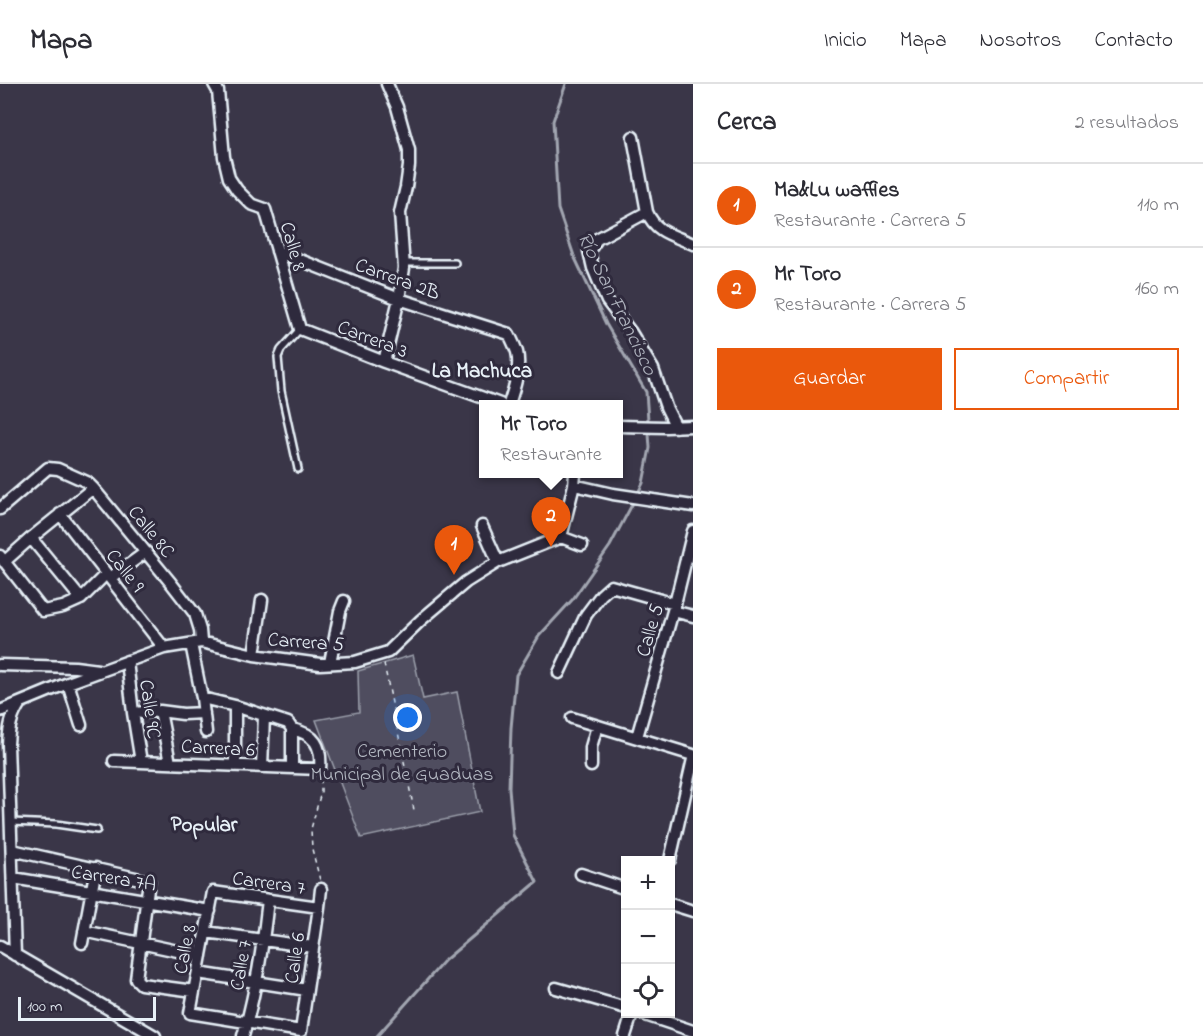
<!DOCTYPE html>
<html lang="es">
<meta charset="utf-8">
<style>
body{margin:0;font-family:"Indie Flower",sans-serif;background:#f2f2f3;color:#2b2b33}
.controls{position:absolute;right:18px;bottom:18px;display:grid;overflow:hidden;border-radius:0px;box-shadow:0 2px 4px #0004}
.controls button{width:54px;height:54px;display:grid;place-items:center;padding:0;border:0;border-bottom:2px solid #e1e1e2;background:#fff;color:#2b2b33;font:30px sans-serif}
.scale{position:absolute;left:18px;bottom:15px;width:138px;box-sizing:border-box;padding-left:6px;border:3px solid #e8f1f8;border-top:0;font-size:16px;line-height:21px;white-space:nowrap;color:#e8f1f8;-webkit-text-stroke:4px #2f2a3d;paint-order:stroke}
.you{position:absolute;left:408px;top:634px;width:21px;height:21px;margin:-15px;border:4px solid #fff;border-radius:50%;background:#1a73e8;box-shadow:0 0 0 9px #1a73e833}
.badge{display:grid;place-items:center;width:39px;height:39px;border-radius:50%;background:#ea580c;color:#fff;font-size:20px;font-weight:700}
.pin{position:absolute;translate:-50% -50px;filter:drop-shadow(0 2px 3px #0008)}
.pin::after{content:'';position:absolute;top:32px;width:21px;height:18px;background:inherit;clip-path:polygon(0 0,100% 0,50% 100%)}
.popup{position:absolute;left:479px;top:316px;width:144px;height:78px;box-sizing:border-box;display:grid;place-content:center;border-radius:0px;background:#fff;filter:drop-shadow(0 2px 4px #0005);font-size:20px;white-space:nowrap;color:#7c7c81}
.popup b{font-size:22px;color:#2b2b33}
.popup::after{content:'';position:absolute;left:50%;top:100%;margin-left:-12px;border:12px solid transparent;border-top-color:#fff}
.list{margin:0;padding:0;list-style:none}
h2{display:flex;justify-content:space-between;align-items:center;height:78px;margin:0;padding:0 24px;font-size:26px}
h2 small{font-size:20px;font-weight:400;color:#7c7c81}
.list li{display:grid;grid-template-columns:39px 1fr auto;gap:18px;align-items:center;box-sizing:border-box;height:84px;padding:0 24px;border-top:2px solid #e1e1e2}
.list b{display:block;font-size:22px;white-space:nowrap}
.list p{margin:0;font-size:20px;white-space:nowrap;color:#7c7c81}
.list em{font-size:20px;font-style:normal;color:#7c7c81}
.actions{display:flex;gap:12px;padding:18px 24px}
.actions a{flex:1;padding:14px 0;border:2px solid #ea580c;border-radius:0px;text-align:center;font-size:21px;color:#ea580c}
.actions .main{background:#ea580c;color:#fff}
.icon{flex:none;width:33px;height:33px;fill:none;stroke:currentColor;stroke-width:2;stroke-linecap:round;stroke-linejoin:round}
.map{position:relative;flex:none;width:693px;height:952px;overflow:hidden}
header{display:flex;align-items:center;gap:36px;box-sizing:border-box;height:84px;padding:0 30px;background:#fff;border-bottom:2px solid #e1e1e2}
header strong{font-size:28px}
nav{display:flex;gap:33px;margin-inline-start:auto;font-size:21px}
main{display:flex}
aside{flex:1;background:#fff}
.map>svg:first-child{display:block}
</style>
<header>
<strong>Mapa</strong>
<nav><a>Inicio</a><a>Mapa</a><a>Nosotros</a><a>Contacto</a></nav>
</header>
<main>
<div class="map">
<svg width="693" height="952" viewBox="0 0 693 952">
<rect width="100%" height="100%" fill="#3a3648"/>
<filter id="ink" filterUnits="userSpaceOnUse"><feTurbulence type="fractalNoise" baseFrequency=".0167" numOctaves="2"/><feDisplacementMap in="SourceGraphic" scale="12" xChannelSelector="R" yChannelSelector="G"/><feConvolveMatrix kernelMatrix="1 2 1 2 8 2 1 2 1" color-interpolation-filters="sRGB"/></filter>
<g filter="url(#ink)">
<path fill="#504e5f" stroke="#9ca0ac" stroke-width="1.5" d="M413,571L423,615L457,608L480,728L361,754L316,636L359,628L358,587Z"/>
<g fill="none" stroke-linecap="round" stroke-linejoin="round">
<path stroke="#a2a6b1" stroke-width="3" d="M566,0L553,37L558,125L574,172L606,240L646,308L650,364L643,399L637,411
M377,952L445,876L537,798L513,751L509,704L511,644L516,591L539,552L573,515L610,462L634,417"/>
</g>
<path fill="#636171" stroke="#e8f1f8" stroke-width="1.5" d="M153,616L154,626L137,628L136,617Z"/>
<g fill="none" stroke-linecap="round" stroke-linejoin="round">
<g stroke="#e8f1f8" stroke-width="10">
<path id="lane" d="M405,179H455
M298,385L281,307L278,273L281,266L300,245
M11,738L56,740L97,746"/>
</g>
<g stroke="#e8f1f8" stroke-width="15">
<path id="street" d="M214,0L218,7L224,73L229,94L237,106L251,120L265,125L300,245L384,278L500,320
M633,53L647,128C656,149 673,151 693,160
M647,128L597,155L589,167L593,184L607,217L630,247L653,285L666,323L676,343
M277,167L399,215L509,250C512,256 515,262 517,268C521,284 514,305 509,320
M384,278L399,215L404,184L400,129L406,103L409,82V66L402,41L397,23L387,0
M618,342L666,343L693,342
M574,401L613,410L693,422
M0,425L48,384L58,385L87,398L93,404L171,499L195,530L200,546L201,558
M60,430L164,564
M482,442L498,478
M561,453L574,401L575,390
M31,454L81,515
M0,472L43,527L63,523L81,515L106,490
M4,478L31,454L93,404
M110,494L146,468
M673,527L693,532
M191,560L202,614L206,648
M254,571L262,516
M127,577L133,629L141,678
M330,579L340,527L344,517
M0,581L75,583L98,586
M559,589L586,531L601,511L611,502L675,520
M68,599L81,641
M202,614L235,622L288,639L292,645V684
M0,627L68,599L164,564L201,558L254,571L320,580L355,578L388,568L421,536L466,498L498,478L561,453L582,461
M160,627L170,679
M133,629L160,627L183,630L204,629
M572,634L693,671
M637,653L675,520L693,447
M114,677L320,685C322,662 315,650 292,645
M235,682V622
M591,682V663L597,642
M262,683L264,632
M12,766L149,797L136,895L141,900L194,907
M670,776L693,675
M581,790L626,805
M13,794L210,827
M670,820L693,827
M319,823L213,808L190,929L301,947L319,823L321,805
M84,847L201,872
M206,848L313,863
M82,859L96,784
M0,862L155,952
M15,871L8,660C9,643 11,633 20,619
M198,889L307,906
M556,904L626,924
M642,930L693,947
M243,952C256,908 263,862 268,816
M625,952L632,930"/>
</g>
<path stroke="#e8f1f8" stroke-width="1.5" stroke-dasharray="4.5 4.5" stroke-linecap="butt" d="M384,580L414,726
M320,796L312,765L311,745L321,708V695"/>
<use href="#lane" stroke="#2f2a3d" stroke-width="5"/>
<use href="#street" stroke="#2f2a3d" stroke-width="10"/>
</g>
</g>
<g text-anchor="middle" stroke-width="6" stroke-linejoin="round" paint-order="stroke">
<g font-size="20" fill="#e8f1f8" stroke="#2f2a3d">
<text transform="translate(294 162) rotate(74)" y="7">Calle 8</text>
<text transform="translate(398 194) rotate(20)" y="7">Carrera 2B</text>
<text transform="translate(373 254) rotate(21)" y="7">Carrera 3</text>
<text transform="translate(152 447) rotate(51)" y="7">Calle 8C</text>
<text transform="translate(126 486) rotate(52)" y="7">Calle 9</text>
<text transform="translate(649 546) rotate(-74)" y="7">Calle 5</text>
<text transform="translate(306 557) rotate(4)" y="7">Carrera 5</text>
<text transform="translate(151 625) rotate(82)" y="7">Calle 9C</text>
<text transform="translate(218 663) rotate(3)" y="7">Carrera 6</text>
<text transform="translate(114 793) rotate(9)" y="7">Carrera 7A</text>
<text transform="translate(269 798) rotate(8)" y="7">Carrera 7</text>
<text transform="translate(184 865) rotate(-79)" y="7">Calle 8</text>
<text transform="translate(294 874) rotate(-82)" y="7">Calle 6</text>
<text transform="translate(240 881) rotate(-80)" y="7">Calle 7</text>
</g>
<g font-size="20" fill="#b3b8c2" stroke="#2f2a3d">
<text x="402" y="673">Cementerio<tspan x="402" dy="23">Municipal de Guaduas</tspan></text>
</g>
<g font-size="21" font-style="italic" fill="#aeb2bd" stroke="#2f2a3d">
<text transform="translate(618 219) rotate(64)" y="7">Río San Francisco</text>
</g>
<g font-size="21" font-weight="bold" fill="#e8f1f8" stroke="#2f2a3d">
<text x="482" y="293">La Machuca</text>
<text x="204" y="747">Popular</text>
</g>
</g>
</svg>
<div class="controls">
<button>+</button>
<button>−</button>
<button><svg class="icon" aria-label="locate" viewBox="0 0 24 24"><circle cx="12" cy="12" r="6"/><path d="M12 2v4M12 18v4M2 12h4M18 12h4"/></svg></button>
</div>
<div class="scale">100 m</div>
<div class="you"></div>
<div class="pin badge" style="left:454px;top:491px">1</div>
<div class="pin badge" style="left:551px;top:463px">2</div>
<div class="popup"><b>Mr Toro</b>Restaurante</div>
</div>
<aside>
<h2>Cerca<small>2 resultados</small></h2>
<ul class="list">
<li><span class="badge">1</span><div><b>Ma&amp;Lu waffles</b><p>Restaurante · Carrera 5</p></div><em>110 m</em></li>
<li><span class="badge">2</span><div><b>Mr Toro</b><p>Restaurante · Carrera 5</p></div><em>160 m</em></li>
</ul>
<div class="actions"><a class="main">Guardar</a><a>Compartir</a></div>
</aside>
</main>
